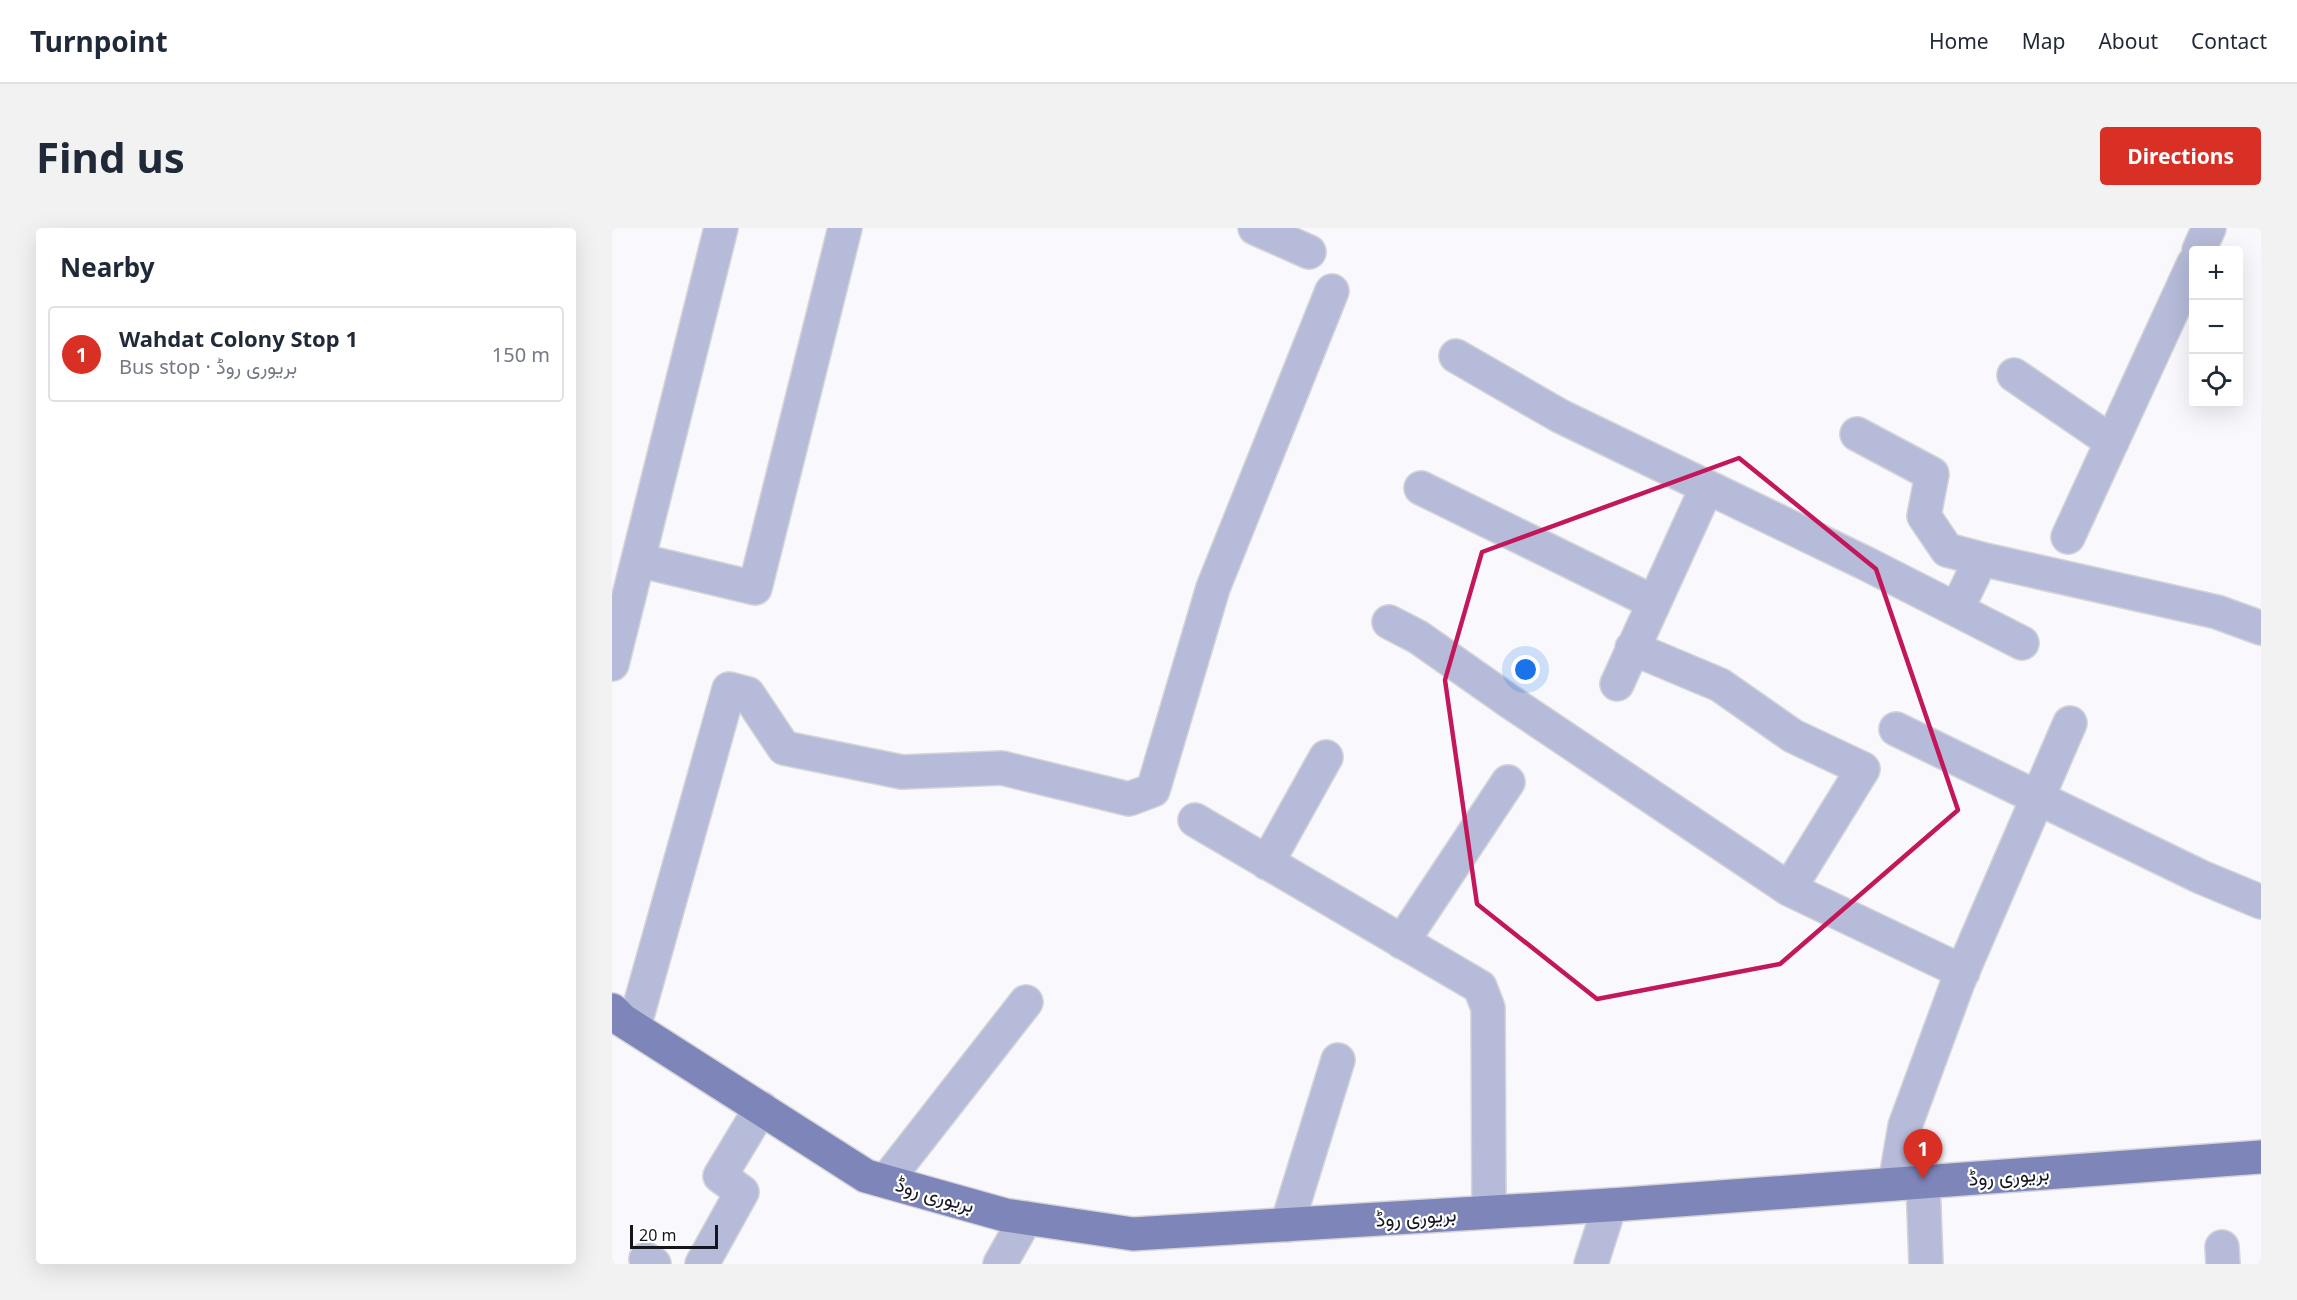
<!DOCTYPE html>
<meta charset="utf-8">
<style>
body{margin:0;font-family:"Noto Sans",Vazirmatn,sans-serif;background:#f2f2f3;color:#1f2937}
.controls{position:absolute;right:18px;top:18px;display:grid;overflow:hidden;border-radius:6px;box-shadow:0 6px 24px #0002}
.controls button{width:54px;height:54px;display:grid;place-items:center;padding:0;border:0;border-bottom:2px solid #e0e1e3;background:#fff;color:#1f2937;font:30px sans-serif}
.scale{position:absolute;left:18px;bottom:15px;width:88px;box-sizing:border-box;padding-left:6px;border:3px solid #16171e;border-top:0;font-size:16px;line-height:21px;white-space:nowrap;color:#16171e;-webkit-text-stroke:4px #fff;paint-order:stroke}
.you{position:absolute;left:914px;top:442px;width:21px;height:21px;margin:-15px;border:4px solid #fff;border-radius:50%;background:#1a73e8;box-shadow:0 0 0 9px #1a73e833}
.badge{display:grid;place-items:center;width:39px;height:39px;border-radius:50%;background:#d93025;color:#fff;font-size:20px;font-weight:700}
.pin{position:absolute;translate:-50% -50px;filter:drop-shadow(0 2px 3px #0008)}
.pin::after{content:'';position:absolute;top:32px;width:21px;height:18px;background:inherit;clip-path:polygon(0 0,100% 0,50% 100%)}
.list{margin:0;padding:0;list-style:none}
h2{display:flex;justify-content:space-between;align-items:center;height:78px;margin:0;padding:0 24px;font-size:26px}
h2 small{font-size:20px;font-weight:400;color:#747a83}
.list li{display:grid;grid-template-columns:39px 1fr auto;gap:18px;align-items:center;box-sizing:border-box;height:96px;margin:0 12px 12px;padding:0 12px;border:2px solid #e0e1e3;border-radius:6px}
.list b{display:block;font-size:22px;white-space:nowrap}
.list p{margin:0;font-size:20px;white-space:nowrap;color:#747a83}
.list em{font-size:20px;font-style:normal;color:#747a83}
.icon{flex:none;width:33px;height:33px;fill:none;stroke:currentColor;stroke-width:2;stroke-linecap:round;stroke-linejoin:round}
.map{position:relative;flex:none;width:1649px;height:1036px;overflow:hidden;border-radius:6px}
header{display:flex;align-items:center;gap:36px;box-sizing:border-box;height:84px;padding:0 30px;background:#fff;border-bottom:2px solid #e0e1e3}
header strong{font-size:28px}
nav{display:flex;gap:33px;margin-inline-start:auto;font-size:21px}
.intro{display:flex;align-items:center;justify-content:space-between;box-sizing:border-box;height:144px;padding:0 36px}
h1{margin:0;font-size:42px}
.button{padding:15px 27px;border-radius:6px;background:#d93025;color:#fff;font-size:21px;font-weight:700}
main{display:flex;gap:36px;padding:0 36px}
aside{flex:1;background:#fff;border-radius:6px;box-shadow:0 6px 24px #0002}
.map>svg:first-child{display:block}
</style>
<header>
<strong>Turnpoint</strong>
<nav><a>Home</a><a>Map</a><a>About</a><a>Contact</a></nav>
</header>
<div class="intro"><h1>Find us</h1><a class="button">Directions</a></div>
<main>
<aside>
<h2>Nearby<small></small></h2>
<ul class="list">
<li><span class="badge">1</span><div><b>Wahdat Colony Stop 1</b><p>Bus stop · بریوری روڈ</p></div><em>150 m</em></li>
</ul>
</aside>
<div class="map">
<svg width="1649" height="1036" viewBox="0 0 1649 1036">
<rect width="100%" height="100%" fill="#f9f9fd"/>
<g fill="none" stroke-linecap="round" stroke-linejoin="round">
<g stroke="#d5d5d9" stroke-width="36">
<path id="minor" d="M643,0L697,24
M1587,22L1597,0
M844,128L948,188L1255,336L1410,415
M1402,147L1500,214
M1245,206L1320,246L1312,288L1335,322L1369,331
M809,260L1041,374
M1456,309L1582,35
M26,332L143,360L233,0
M1345,381L1369,331L1605,384L1649,400
M777,394L806,409L897,473L1177,661L1351,744
M1020,420L1108,457L1181,508L1251,541L1177,661
M0,436L109,0
M1005,456L1095,259
M1284,501L1589,649L1649,674
M583,592L868,759L876,780L877,984
M655,635L714,529
M790,714L896,554
M22,799L117,461L136,466L172,520L290,544L390,540L517,571L541,562L601,360L720,63
M274,953L414,774
M1311,954L1314,1036
M1283,956L1293,898L1346,754L1458,495
M675,997L726,832
M1610,1019L1611,1036
M34,1031L42,1036
M90,1036L130,964L108,948L149,880
M388,1036L414,990
M979,1036L998,977"/>
</g>
<g stroke="#d5d5d9" stroke-width="36">
<path id="major" d="M0,782L10,792L254,948L393,987L521,1006L1013,976L1649,929"/>
</g>
<use href="#minor" stroke="#b5bbd8" stroke-width="33"/>
<use href="#major" stroke="#7d85b9" stroke-width="33"/>
</g>
<path fill="none" stroke="#c2185b" stroke-width="4.5" stroke-linejoin="round" d="M1127,230L1264,341L1346,582L1168,736L985,771L865,676L833,452L870,324Z"/>
<g text-anchor="middle" stroke-width="4.5" stroke-linejoin="round" paint-order="stroke">
<g font-size="20" fill="#16171e" stroke="#fff">
<text transform="translate(1397 948) rotate(-4)" y="7">بریوری روڈ</text>
<text transform="translate(323 967) rotate(16)" y="7">بریوری روڈ</text>
<text transform="translate(804 989) rotate(-4)" y="7">بریوری روڈ</text>
</g>
</g>
</svg>
<div class="controls">
<button>+</button>
<button>−</button>
<button><svg class="icon" aria-label="locate" viewBox="0 0 24 24"><circle cx="12" cy="12" r="6"/><path d="M12 2v4M12 18v4M2 12h4M18 12h4"/></svg></button>
</div>
<div class="scale">20 m</div>
<div class="you"></div>
<div class="pin badge" style="left:1311px;top:951px">1</div>
</div>
</main>
